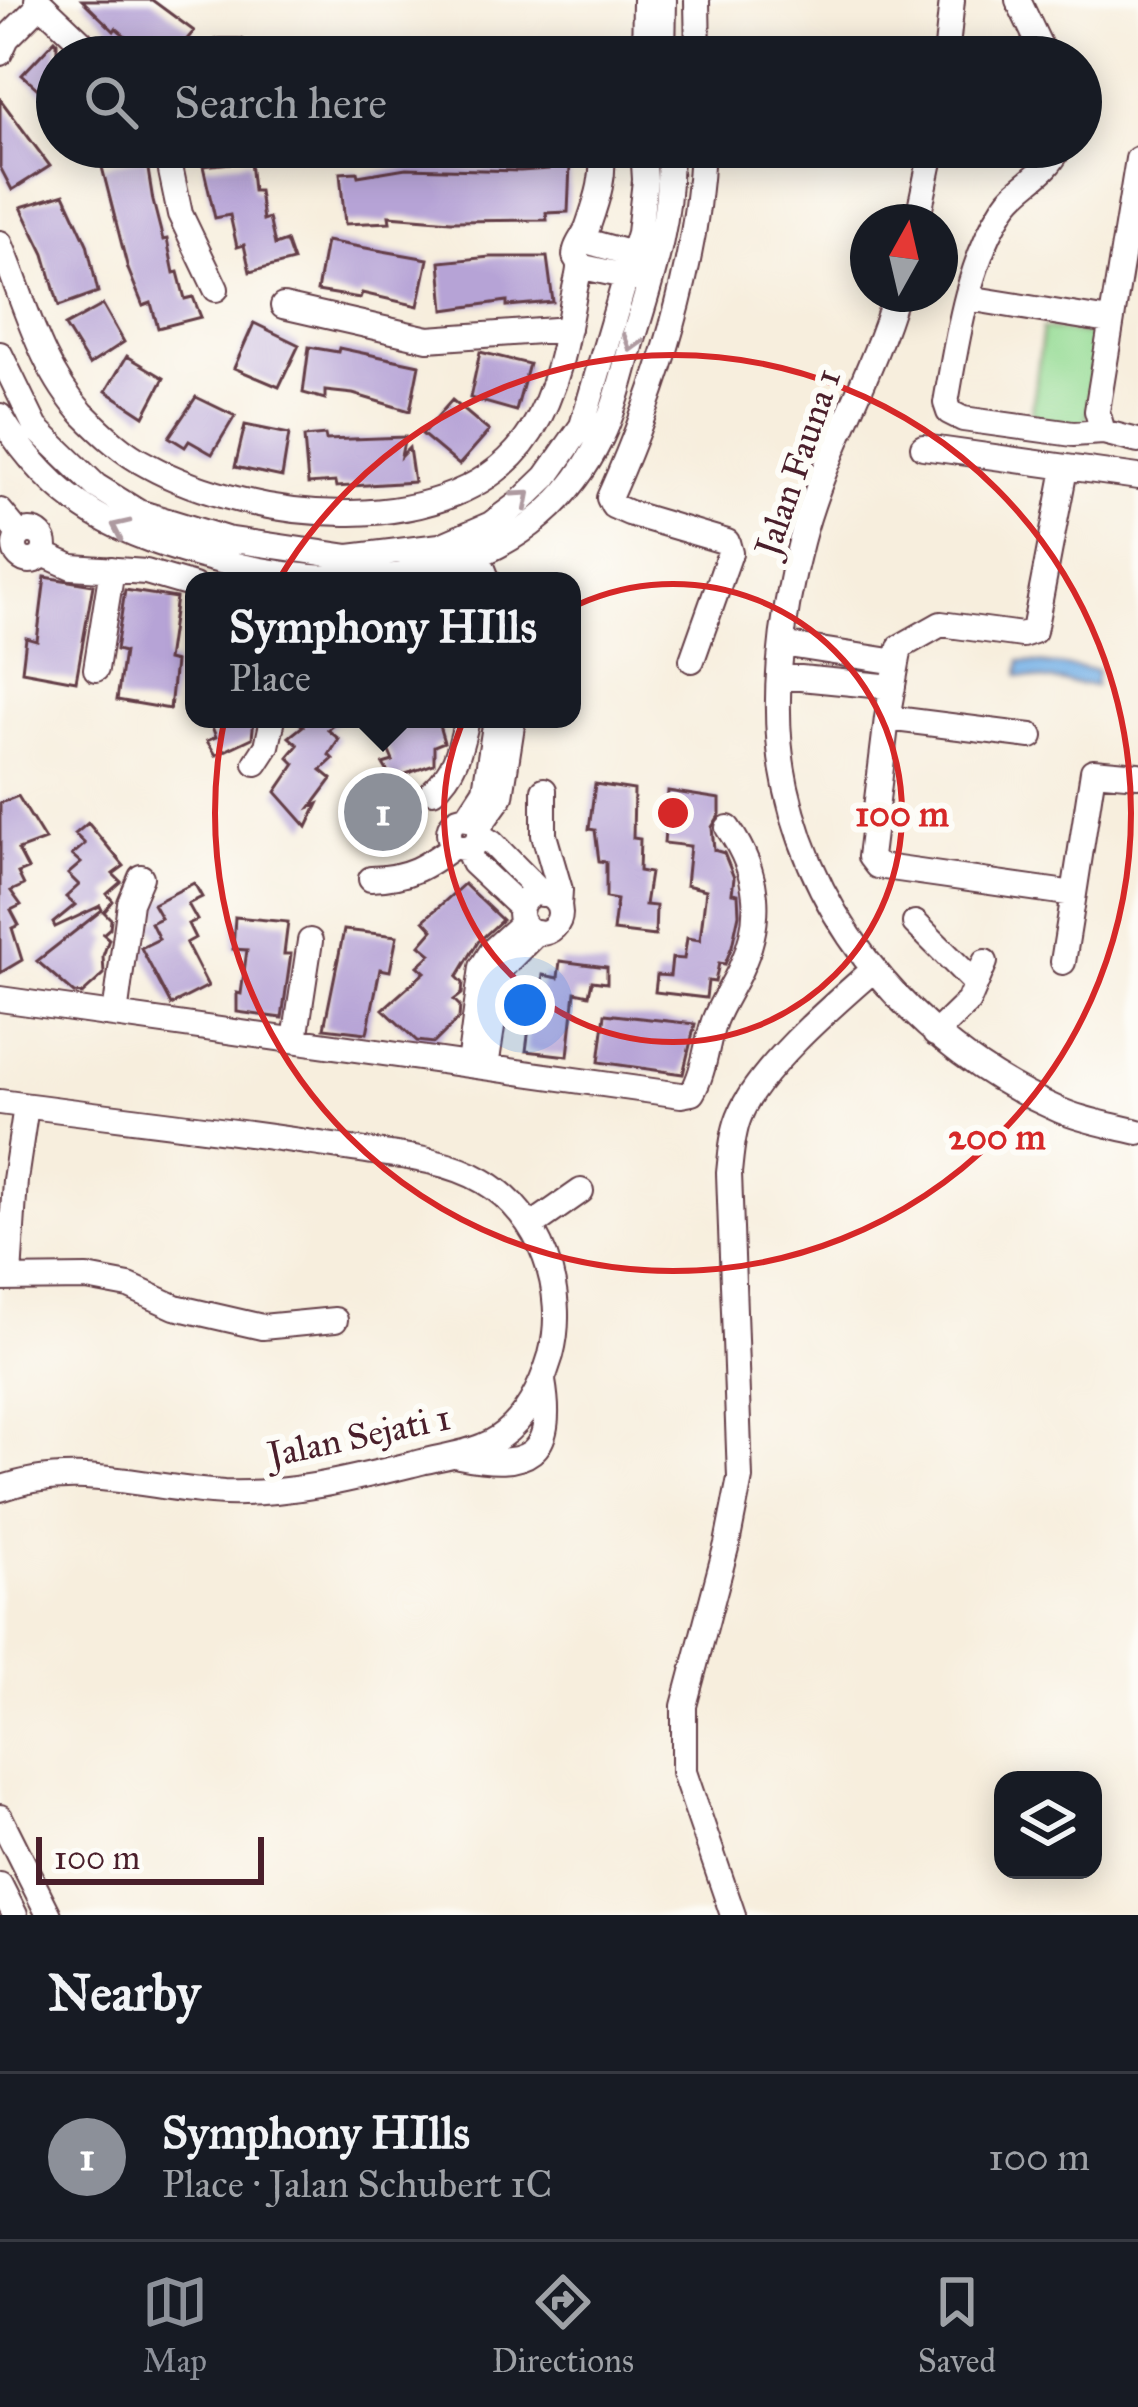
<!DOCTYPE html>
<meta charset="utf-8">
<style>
body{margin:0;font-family:"IM FELL Great Primer",serif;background:#20242c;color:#f1f3f6}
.controls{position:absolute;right:36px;bottom:36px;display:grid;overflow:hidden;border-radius:24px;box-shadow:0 6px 30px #0003}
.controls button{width:108px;height:108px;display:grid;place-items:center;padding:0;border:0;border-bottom:3px solid #363941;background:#171b24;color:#f1f3f6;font:60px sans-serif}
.compass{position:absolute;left:850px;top:204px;width:108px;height:108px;border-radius:50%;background:#171b24;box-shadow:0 6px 30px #0003;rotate:8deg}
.scale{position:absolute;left:36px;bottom:30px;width:228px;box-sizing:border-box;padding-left:12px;border:6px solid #4a1f2b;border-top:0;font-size:33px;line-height:42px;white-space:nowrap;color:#4a1f2b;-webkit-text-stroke:9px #fdfcf7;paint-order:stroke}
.you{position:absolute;left:525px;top:1005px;width:42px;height:42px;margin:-30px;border:9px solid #fff;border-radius:50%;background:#1a73e8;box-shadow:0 0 0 18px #1a73e833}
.badge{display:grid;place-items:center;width:78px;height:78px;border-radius:50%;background:#8c9099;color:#fff;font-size:39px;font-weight:700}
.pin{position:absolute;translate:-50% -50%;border:6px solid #fff;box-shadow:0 3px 12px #0006}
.popup{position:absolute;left:185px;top:572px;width:396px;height:156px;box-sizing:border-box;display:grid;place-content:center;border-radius:24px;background:#171b24;filter:drop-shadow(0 3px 9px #0005);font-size:39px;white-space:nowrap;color:#9ea1a6}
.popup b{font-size:45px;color:#f1f3f6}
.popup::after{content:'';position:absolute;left:50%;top:100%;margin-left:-24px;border:24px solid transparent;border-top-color:#171b24}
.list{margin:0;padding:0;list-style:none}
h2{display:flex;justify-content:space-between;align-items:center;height:156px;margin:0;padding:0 48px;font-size:51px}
h2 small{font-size:39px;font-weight:400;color:#9ea1a6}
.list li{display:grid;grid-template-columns:78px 1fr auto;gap:36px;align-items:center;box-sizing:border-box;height:168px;padding:0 48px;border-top:3px solid #363941}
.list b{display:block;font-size:45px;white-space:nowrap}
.list p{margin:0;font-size:39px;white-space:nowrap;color:#9ea1a6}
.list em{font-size:39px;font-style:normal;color:#9ea1a6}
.icon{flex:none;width:66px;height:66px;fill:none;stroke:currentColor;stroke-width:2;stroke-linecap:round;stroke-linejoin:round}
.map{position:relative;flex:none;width:1138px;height:1915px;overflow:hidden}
.search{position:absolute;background:#171b24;box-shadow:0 6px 30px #0003;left:36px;right:36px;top:36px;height:132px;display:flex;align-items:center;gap:30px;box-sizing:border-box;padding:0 42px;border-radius:66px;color:#9ea1a6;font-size:45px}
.sheet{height:324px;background:#171b24}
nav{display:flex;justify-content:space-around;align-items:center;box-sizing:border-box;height:168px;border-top:3px solid #363941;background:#171b24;font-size:33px;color:#9ea1a6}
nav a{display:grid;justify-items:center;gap:6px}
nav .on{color:#8c9099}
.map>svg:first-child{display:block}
</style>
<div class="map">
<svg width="1138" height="1915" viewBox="0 0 1138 1915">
<rect width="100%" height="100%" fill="#fdfcf7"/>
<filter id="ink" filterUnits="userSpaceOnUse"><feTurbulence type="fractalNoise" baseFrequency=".00833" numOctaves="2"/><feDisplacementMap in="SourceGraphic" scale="24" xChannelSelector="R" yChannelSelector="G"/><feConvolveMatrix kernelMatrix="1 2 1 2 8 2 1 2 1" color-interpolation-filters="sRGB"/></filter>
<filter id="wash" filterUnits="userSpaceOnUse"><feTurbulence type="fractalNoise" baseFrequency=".004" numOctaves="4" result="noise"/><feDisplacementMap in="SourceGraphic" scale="48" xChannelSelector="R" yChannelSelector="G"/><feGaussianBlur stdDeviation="2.7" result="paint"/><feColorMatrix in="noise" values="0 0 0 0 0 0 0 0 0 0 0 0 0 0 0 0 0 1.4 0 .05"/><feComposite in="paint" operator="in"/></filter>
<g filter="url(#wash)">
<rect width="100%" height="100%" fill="#f7eedd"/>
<path fill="#96dc95" stroke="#707e60" stroke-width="3" d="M1043,328L1097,335L1086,426L1031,419Z"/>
<path fill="#74b0e6" stroke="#5f6888" stroke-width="3" d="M1020,661L1097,670L1095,686L1018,676Z"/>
<g id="blocks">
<path fill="#b6a3d6" d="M82,0H152L194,31L172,57H150L116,28L114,31Z
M55,40L57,42V106L22,75Z
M0,99L50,166L12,190L0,167Z
M146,157L153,201L163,240L167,239L174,273L178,272L185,299L193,297L201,317L158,328L151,303L143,306L128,269L102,167Z
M250,161L253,191H259L263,220L269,218L275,245L286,241L293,261L250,272L244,245L237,247L230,215L215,218L203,166Z
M548,165H570L568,212L546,213L547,220L451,221L389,216L390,222L345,224L340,173L357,172L358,176L406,168L520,171L548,169Z
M64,194L87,244L98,292L59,306L44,254L21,207Z
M326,241L428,259L418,306L362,293L360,298L317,291Z
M490,257H547L553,302L507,306V301L444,310L440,262Z
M103,305L124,342L89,365L65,326Z
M254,323L299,345L279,387L234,368Z
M309,347L338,352L339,348L419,365L410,411L353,394L325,391V399L303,393Z
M480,352L529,364L516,411L470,398Z
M127,356L164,378L144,416L106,391Z
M196,397L235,416L212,454L189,441L185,447L169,437Z
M452,400L489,431L459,465L422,434Z
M245,425L289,434L282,477L235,467Z
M325,435L326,440L405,437L401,456L409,448L414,482L336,487L335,482L308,484L304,437Z
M45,577L93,585L76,681L22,671L26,638L37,641Z
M125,590L176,598L167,660L175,662L170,709L117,700L124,652L116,650Z
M209,719H254L252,738L216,755L207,741L216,737Z
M295,719H341L328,730L339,739L329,755L333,759L321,770L332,779L311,807L318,804L307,827L276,792L295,764L288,757L298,745L289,737L303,726Z
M398,719H437L444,742L434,746V764L392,779L383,764L393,761L384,740L395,737L390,722Z
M401,775L409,795L403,797L410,812L365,828L354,792Z
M595,784L634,790L633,838L640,839L639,871L650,873L645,905L656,906L655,936L613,931L617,900L606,898V862L599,861L595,830L589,829Z
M668,791L720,799V814L712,827L714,850L724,853L734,878L732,893L738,894L739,914L732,946L725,964L719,963L715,982L708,981L706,998L655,992L657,975L670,976L672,958L684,959L687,938L700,940L706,890L686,885L690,846L664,843Z
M18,796L45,840L18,850L28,869L18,873L24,885L11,891L21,905L11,910L19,925L12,928L22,960L0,973V803Z
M88,823L124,866L113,874L121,882L107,894L113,901L104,912L111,919L110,928L103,934L109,939L103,956L104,974L82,994L74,993L37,961L102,910L100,906L55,927L53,923L75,905L66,897L79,885L68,874L81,863L72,855L85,844L75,834Z
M194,883L202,897L188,904L197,920L188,924L195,938L186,943L208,986L171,1005L141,948L159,939L151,923L161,918L153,904Z
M464,884L502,920L478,942L457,977L463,983L462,994L454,1000L460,1006L459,1018L434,1043L417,1041L383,1009L425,972L418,966L431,954L420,945L433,930L424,920Z
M235,917L288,922L284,954H291L282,1018L237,1012V993L241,994L247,950L233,949Z
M344,930L397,936L390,971L380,969L367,1033L324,1028Z
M560,961L607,967V983L592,981L589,995L575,992L568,1056L526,1051L534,990L540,992L543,975L558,978Z
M605,1014L695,1024L683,1074L599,1062Z"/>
</g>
</g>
<g filter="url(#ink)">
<use href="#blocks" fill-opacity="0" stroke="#643e46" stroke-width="3"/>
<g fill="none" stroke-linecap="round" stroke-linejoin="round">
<g stroke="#643e46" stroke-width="28">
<path id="minor" d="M37,0L97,57
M697,0L698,57
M1018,0L1045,57
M0,53L7,38L41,4
M206,57L221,51H238
M644,57L645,0
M663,57L664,0
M946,57L952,0
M166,147L180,214L216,289
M477,147H500
M1059,147C1049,174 1019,183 1004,207C968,263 957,339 946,403L949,412L963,419L1073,434L1103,432
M1138,159L1097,411L1103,432L1138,441
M917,222L933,147
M582,240L643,257
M0,243C24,300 40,368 83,414C102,433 123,453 147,465C250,522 458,547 531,432C557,391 566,341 574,294C575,286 579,275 579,267C578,255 573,262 576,250C578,242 585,235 588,226C597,200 606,175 601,147
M579,266L642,280
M896,294C871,379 823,456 801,542C781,618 769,709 786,787C817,932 924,1051 1059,1110C1084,1121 1111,1125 1138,1132
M968,298L1109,321
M283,306L428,339L568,329
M0,354L36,428L96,486L138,512L226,539L349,557L440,546L491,524L518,504L546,477L582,426L639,233L645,180L643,147
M0,416C57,508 119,535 220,561C362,598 529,585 601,438C617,405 624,368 635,333C654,272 673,212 669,147
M923,447L1138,477
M1065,469L1034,631L1022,635L941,624L900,647L887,718L870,857L877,866L1074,894L1093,771L1138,775
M0,511L20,535
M15 546a15 15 0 1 1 30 0a15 15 0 1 1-30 0Z
M472,541L488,581
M43,554L72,567L146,572L194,586
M782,644L897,662
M692,660L730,553L727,542L629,513L613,506L609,498C657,391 698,264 702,147
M96,669L112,569
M780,676L893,687
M887,718L1031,736
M256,763L267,746L273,719
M544,790V835L560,890L559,907
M433,791C456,771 460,749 467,719
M449 833a15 15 0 1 1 30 0a15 15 0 1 1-30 0Z
M466,819L485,790L496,719
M478,828L501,796L513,719
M479,835L492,843L542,894
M467,848L473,863L521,908
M371,879C408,878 426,867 455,845
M520 913a20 20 0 1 1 40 0a20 20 0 1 1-40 0Z
M915,923L975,983
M1063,962L1074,894
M0,999L681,1095L692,1093C705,1071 706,1044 714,1021C721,1003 732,987 740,970C764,919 760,874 728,828
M115,1015L130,903L141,877
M935,1034L968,1002L985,962
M295,1040L310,941
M469,1064L482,967L492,951L523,923
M486,1067L501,968L537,932
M0,1102C117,1118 235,1130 352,1149C394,1155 446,1159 483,1181C541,1214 568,1292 551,1355C540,1392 521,1431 483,1446C464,1454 441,1457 421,1462C356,1478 292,1495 224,1493C147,1489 76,1461 0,1489
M531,1226L581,1191
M9,1277L15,1180L26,1106
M0,1279L87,1278L129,1286L175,1307L262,1327L335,1320
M459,1456C528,1470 556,1456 543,1381
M0,1817L49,1915
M0,1885L15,1915
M733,1915L684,1772V1706L727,1544L740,1478L729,1173C731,1155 732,1135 739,1117C757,1070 834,1004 873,970"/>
</g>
<use href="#minor" stroke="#fff" stroke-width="24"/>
</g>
<defs><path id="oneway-chevron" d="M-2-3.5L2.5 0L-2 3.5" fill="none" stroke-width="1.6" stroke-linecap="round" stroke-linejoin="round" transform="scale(3)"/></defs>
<g stroke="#ae9aa0">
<use href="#oneway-chevron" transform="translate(632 343) rotate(107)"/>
<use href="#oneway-chevron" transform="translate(523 498) rotate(-41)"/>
<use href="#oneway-chevron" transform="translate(120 528) rotate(-155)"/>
</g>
</g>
<g fill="none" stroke="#d62828" stroke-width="6">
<circle cx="673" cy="813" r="229"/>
<circle cx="673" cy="813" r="458"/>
</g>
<g text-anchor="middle" stroke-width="12" stroke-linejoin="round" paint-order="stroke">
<g font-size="36" fill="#4a1f2b" stroke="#fdfcf7">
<text transform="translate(797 462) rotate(-71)" y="13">Jalan Fauna 1</text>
<text transform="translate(359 1435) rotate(-12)" y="13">Jalan Sejati 1</text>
</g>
</g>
<circle cx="673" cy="813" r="18" fill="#d62828" stroke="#fdfcf7" stroke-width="6"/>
<g font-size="36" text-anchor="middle" font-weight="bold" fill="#d62828" stroke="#fdfcf7" stroke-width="12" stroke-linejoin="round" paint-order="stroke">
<text x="902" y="826">100 m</text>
<text x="997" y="1149">200 m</text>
</g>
</svg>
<div class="controls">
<button><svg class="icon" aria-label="layers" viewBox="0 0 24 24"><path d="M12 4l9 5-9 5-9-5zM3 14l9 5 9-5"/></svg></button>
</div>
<svg class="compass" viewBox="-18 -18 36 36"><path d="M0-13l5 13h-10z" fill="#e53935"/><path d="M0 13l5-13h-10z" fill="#9ea1a6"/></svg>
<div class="scale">100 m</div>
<div class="you"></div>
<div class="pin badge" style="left:383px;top:812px">1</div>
<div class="popup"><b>Symphony HIlls</b>Place</div>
<div class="search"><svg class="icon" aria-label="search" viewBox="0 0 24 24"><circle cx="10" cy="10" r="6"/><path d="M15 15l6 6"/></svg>Search here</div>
</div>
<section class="sheet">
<h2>Nearby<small></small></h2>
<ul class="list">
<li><span class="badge">1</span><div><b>Symphony HIlls</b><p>Place · Jalan Schubert 1C</p></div><em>100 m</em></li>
</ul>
</section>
<nav>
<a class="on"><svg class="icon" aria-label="map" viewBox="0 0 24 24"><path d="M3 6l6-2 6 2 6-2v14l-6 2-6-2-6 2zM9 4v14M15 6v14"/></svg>Map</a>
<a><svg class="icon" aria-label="directions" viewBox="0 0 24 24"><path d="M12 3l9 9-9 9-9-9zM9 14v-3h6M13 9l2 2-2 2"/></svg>Directions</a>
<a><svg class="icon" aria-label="saved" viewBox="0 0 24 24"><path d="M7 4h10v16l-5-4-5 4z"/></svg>Saved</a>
</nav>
